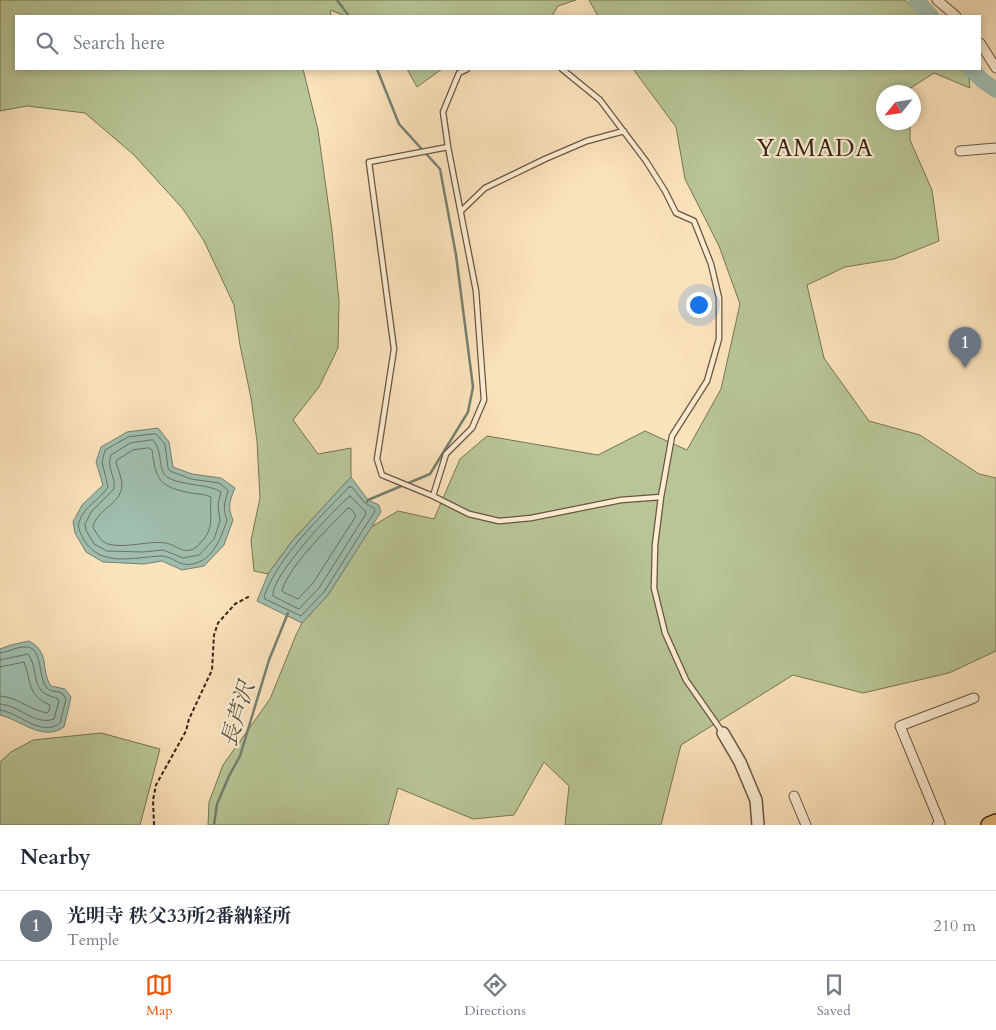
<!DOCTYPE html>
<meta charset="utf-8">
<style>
body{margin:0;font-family:Cardo,"Noto Serif JP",serif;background:#f6f6f7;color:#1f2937}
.compass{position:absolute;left:876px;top:85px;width:45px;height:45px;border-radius:50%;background:#fff;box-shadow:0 2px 8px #0003;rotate:240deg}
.you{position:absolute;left:698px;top:304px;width:18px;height:18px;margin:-12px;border:4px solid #fff;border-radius:50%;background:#1a73e8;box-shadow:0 0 0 8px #1a73e833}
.badge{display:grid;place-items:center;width:32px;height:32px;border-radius:50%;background:#ea580c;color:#fff;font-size:16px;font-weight:700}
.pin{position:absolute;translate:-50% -41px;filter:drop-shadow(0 1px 2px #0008)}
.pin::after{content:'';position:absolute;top:26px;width:18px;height:15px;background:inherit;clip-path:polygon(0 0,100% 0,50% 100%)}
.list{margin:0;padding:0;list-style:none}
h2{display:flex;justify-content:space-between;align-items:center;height:65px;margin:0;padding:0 20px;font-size:21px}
h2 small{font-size:16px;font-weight:400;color:#747a83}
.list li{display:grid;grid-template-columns:32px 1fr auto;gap:15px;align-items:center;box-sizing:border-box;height:70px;padding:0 20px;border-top:1px solid #e0e1e3}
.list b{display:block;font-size:19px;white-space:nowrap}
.list p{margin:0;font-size:16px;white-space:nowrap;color:#747a83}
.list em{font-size:16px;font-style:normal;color:#747a83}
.icon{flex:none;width:28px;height:28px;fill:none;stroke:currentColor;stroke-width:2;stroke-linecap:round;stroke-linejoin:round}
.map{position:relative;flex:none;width:996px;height:825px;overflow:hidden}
.search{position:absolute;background:#fff;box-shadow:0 2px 8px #0003;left:15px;right:15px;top:15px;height:55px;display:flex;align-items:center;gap:12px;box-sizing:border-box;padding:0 18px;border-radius:0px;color:#747a83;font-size:19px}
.sheet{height:135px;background:#fff}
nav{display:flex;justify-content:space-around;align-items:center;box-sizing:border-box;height:70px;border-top:1px solid #e0e1e3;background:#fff;font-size:14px;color:#747a83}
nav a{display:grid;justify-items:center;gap:2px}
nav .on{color:#ea580c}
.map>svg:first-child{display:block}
</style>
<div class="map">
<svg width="996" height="825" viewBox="0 0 996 825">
<rect width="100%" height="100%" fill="#fbe3bc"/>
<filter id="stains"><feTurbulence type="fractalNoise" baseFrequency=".004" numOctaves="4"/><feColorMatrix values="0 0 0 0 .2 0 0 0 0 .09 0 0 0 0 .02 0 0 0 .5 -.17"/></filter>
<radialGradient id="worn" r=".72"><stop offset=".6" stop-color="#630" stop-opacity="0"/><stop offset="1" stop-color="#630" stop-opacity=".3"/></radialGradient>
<path fill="#b8c596" stroke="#787456" d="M0,0H576L558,6L552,16H345L331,10L330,16H16V69H303L318,130L332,231L339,301L338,348L319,387L293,420L318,454L351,448V477L293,540L268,574L254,571L251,540L260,498L257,441L251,398L240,345L234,305L204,241L183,209L134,155L85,113L27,106L0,111Z
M589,0H905L923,16H598Z
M407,69H442L417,87Z
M633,69H968L970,88L934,73L909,89L908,92H884V122L910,123V140L932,190L939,241L894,259L845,267L807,285L824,358L869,421L920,435L979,474L996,478V651L949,673L863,693L793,675L681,745L661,825H565L569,786L544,762L514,815L473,819L398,788L388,825H208L209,802L223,765L270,699L296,635L302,623L328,595L371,527L398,511L434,519L460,459L487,436L598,455L645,431L687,450L721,389L740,304L719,246L685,179L676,127Z
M101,733L160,749L140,825H0V762L11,752L33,740Z"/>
<path fill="#9fbeae" stroke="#768071" d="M158,428L169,442L173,467L192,474L221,478L235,488C230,500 227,507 233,520L224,545L204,566L182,570L162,561L144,564L103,562L86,552L75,533L73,522L82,505L103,485L96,462L101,447L127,432Z
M351,477L368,500L379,505L381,512L328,595L302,623L257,601L268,574L293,540Z
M29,641C51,653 40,670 51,686L65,689L71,697L64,727C42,742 21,720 0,715V649L11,645Z"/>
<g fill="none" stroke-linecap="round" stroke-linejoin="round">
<path stroke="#6c7162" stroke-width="1" d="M156,434L165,444L168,468L170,471L191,479L219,483L228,490C225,503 222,507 227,520C223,533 214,556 201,561C180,571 175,556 161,556C134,557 101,568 84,540C81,534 77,528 79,522C84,506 100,500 108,487L102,462L105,450L128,437Z
M153,440C164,452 157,470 167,477C181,486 211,484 221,492L218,504L220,521L214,539L199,555L183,558L163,550L143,552L107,551L94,544L86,530L85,524L91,512L114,489C116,477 106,467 111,455L130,443Z
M149,448L152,450C156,480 159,487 191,493C198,494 205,494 211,497C209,514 215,526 203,540C200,542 198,547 195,548C184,555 176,545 166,543C150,540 126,549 108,544C100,541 97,534 93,527C96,510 121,504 122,486C122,478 118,470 116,462L117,460L133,450Z
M349,487H352L365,503L374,508L375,511L324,592L301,616L265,599L264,596C281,553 317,521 349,487Z
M350,496L365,511L366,514L319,588L299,609L273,596C270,577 334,509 350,496Z
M348,508L351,509L356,516L313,583L298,599L283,592L282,590C292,562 327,530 348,508Z
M0,653C9,652 18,646 27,647C43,648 38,679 47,688C51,692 57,691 62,693L66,699L60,723C42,738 18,712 0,710
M0,660L28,654C41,673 28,692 57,698L59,701L54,719C35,726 19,705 0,704
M0,667L24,662C32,681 26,695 50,705L49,711L47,713C30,710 17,697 0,696"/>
<path stroke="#768071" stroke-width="2.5" d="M337,0L349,16
M367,502L368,500L430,474L468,412L473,387L456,255L440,169L399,124L377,69
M214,825L217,804L229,776L240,756L269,660L288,613"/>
<path stroke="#9fbeae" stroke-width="16" d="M916,0L931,16
M971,69L983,81L996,90"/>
<g stroke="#6a543f" stroke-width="7">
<path id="service" d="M562,69L600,100L646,161L665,191L676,213L694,221L711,264L719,298V339L707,381L672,436L661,497L655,545L654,588L665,633L686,680L723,733
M448,147L369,162L394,349L377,459L382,475L433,496L469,514L499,521L531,518L621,500L661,497
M461,211L485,188L545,159L587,141L624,131
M433,496L446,454L472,428L484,400L476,291L448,147L443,112L459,73L467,69"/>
</g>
<g stroke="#6a543f" stroke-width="11">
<path id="minor" d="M937,0L956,16
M980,43L996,68
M960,151L996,148
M794,796L806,825
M937,825L940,823L900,726L974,698"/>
</g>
<g stroke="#6a543f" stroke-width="14">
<path id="tertiary" d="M723,733L740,762L756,800L758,825"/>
</g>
<g stroke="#392415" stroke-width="18">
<path id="primary" d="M989,825L996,822"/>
</g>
<path stroke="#392415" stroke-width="2" stroke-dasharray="4 2.5" stroke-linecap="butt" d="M154,825L153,800L156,785L186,731L189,719L212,670L214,635L218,623L235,604L250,596"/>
<use href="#service" stroke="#fcedd3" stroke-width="4.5"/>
<use href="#minor" stroke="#fcedd3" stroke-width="9"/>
<use href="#tertiary" stroke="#fcedd3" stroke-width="11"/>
<use href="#primary" stroke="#eec27e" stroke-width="15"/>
</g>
<g text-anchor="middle" stroke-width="4.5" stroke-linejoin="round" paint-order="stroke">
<g font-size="22" font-style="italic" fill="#585243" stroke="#fcedd3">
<text transform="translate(237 714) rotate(-73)" y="8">長芦沢</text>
</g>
<g font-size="24" letter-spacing="1" fill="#392415" stroke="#fcedd3">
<text x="815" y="156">YAMADA</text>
</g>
</g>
<rect width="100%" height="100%" filter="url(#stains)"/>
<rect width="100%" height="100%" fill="url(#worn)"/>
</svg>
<svg class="compass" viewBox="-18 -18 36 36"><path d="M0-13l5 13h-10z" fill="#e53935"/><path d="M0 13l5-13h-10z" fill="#747a83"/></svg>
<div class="you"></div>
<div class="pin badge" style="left:965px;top:368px;background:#6b7280">1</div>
<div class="search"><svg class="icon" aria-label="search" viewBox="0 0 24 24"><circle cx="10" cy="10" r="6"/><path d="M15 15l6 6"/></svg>Search here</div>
</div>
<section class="sheet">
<h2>Nearby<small></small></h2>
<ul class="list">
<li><span class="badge" style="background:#6b7280">1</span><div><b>光明寺 秩父33所2番納経所</b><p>Temple</p></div><em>210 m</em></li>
</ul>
</section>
<nav>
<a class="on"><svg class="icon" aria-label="map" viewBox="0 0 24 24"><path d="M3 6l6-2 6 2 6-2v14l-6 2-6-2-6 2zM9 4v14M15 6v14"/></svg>Map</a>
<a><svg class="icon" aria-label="directions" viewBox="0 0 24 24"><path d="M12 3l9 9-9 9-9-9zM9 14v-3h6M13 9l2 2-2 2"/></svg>Directions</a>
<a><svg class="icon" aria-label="saved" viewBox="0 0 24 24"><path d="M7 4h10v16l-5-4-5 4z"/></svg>Saved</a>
</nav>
